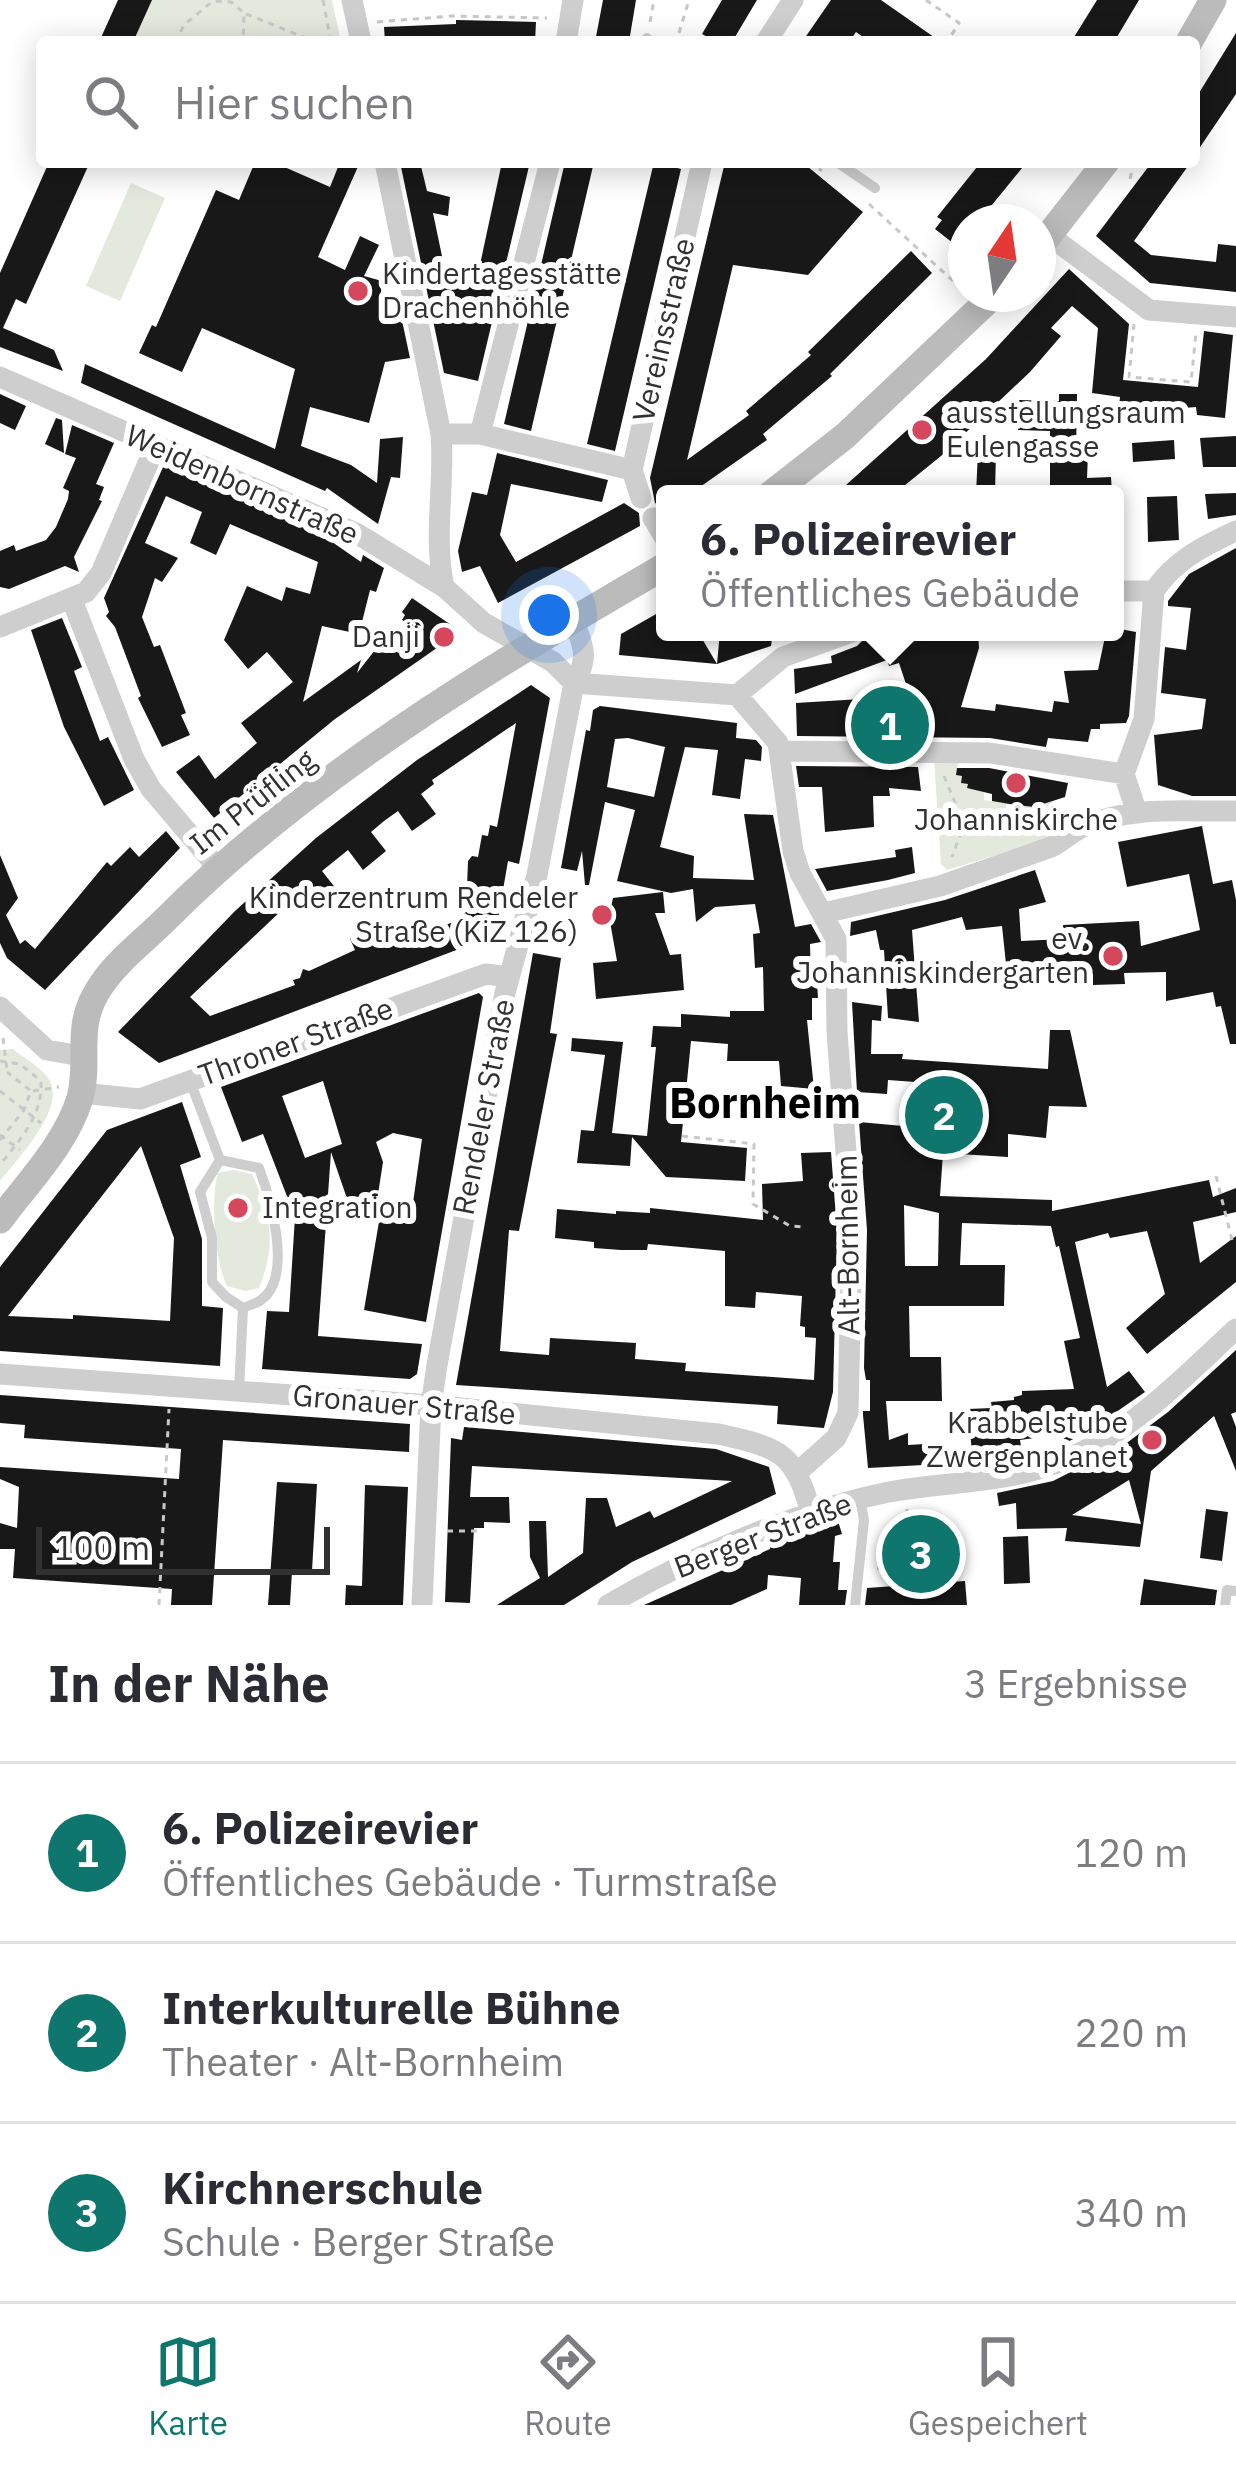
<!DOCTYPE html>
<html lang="de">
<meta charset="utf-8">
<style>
body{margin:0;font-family:"IBM Plex Sans",sans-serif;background:#f7f7f7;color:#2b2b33}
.compass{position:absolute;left:948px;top:204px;width:108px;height:108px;border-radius:50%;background:#fff;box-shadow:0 6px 30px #0003;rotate:13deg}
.scale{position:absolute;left:36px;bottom:30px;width:294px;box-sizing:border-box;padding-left:12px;border:6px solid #313131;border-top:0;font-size:33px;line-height:42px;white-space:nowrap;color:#313131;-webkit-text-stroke:9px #fff;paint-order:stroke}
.you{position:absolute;left:549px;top:615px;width:42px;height:42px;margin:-30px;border:9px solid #fff;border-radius:50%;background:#1a73e8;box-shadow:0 0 0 18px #1a73e833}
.badge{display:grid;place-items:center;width:78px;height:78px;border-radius:50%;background:#0f766e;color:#fff;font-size:39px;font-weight:700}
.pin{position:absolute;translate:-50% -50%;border:6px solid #fff;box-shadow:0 3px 12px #0006}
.popup{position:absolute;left:656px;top:485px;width:468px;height:156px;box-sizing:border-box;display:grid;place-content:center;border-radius:12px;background:#fff;filter:drop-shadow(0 3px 9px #0005);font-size:39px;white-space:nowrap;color:#7c7c81}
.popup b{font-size:45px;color:#2b2b33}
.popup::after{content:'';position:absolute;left:50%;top:100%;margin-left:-24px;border:24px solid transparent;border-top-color:#fff}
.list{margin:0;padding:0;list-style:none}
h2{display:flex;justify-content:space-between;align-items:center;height:156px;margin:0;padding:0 48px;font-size:51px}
h2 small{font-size:39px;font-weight:400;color:#7c7c81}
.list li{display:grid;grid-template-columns:78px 1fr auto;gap:36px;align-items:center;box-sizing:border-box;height:180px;padding:0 48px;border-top:3px solid #e1e1e2}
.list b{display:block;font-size:45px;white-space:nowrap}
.list p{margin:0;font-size:39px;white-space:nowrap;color:#7c7c81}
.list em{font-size:39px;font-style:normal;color:#7c7c81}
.icon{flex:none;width:66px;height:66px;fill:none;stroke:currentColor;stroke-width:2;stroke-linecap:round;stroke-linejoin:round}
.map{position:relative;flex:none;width:1236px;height:1605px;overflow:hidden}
.search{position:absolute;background:#fff;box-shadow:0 6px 30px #0003;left:36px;right:36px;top:36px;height:132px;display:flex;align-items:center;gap:30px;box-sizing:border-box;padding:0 42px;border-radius:12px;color:#7c7c81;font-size:45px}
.sheet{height:696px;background:#fff}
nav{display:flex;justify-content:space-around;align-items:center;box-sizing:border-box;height:168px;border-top:3px solid #e1e1e2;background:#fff;font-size:33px;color:#7c7c81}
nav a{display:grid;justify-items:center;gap:6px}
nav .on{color:#0f766e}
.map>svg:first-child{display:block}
</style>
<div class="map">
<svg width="1236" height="1605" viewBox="0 0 1236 1605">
<rect width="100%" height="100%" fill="#fff"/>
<path fill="#e4e9de" d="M151,0H332L341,42H133Z
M131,183L165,198L120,301L86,286Z
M934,759H959L956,774L962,776L961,783L968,784V788L984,791V800L1006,803V808L1014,809L1015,805L1034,807L1054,801L1048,839L947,870L941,864Z
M13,1049C25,1059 43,1068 50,1081C65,1110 17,1159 0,1181V1050Z
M233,1170L252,1174C271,1216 277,1244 259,1288L245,1291L227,1286C215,1263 210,1198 218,1173Z"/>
<path fill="#181818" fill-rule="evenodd" d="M118,0H152L133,42H99Z
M603,0H636L629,42H595Z
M722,0H757L732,42H716L702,34Z
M831,0H881L941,42H870L856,32L849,42H802Z
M1097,0H1139L1114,42H1071Z
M456,20L536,22L535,42H385L384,27L456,24Z
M1236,33V94L1194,156V101Z
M49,162H90L26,304L16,299L3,328L54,350L63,371L0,347V273Z
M255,162H273L330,187L340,162H360L318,257L345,270L360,236L379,245L364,276L382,281L379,312L400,311L410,358L385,362L369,423L310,407L301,446L351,465L377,483L380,439L403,437L400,478L391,477L378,524L327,488L325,491L81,383L85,364L275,449L295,369L202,328L182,372L139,353L152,325L156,327L216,190L239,200Z
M400,162H420L427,191L450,197L448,216L433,213L447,280L478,274L502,162H530L478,381L444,373Z
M565,162H594L531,431L504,424Z
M654,162L681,169L615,451L587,444Z
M725,162H802L863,212L808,275L733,265L687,460L749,415L746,411L811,355L808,352L911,251L932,273L830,374L832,376L763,434L767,440L690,494H665V509L655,503L650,478Z
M981,162H1027L978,222H966V237L958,247L935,229L942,220L937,217Z
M1152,162H1191L1134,241L1151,255L1216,262L1218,244L1236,246V292L1150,283L1096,236Z
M1069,269L1129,324L1123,380L1198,387L1204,331L1233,335L1225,418L1197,415L1196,407L1172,409V413L1119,408L1120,397L1092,393L1098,328L1072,306L1051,328L1061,336L1030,372L941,456L894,494H836L986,359Z
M0,394L26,406L15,430L0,423Z
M1059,394H1077L1076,455L1088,454L1087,478L1111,477L1112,494H1050V431L1018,430L1019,400L1059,401Z
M56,418L62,420L64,453L45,444Z
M72,425L114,443L96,484L104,487L99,500L102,501L74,557L79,572L65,566L9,589L0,587V551L14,545L16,551L46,540L56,527L68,499L69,491L63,488L76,458L65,454Z
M1236,436V467H1203L1200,438Z
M1174,440L1175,459L1133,462L1132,443Z
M978,451L996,452L995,494H976Z
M497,453L608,480L602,502L511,484L500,535L516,562L624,503L639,513L640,526L498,603L480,566L462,572L458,551L472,492L487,495Z
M164,465L322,535L361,562L363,555L384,568L376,592L370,590L359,634L322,626L303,702L361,660L357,673L375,650L410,625L402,620L405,615L402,612L412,598L454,627V636L335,719L214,818L176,772L199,755L215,779L257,743L241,723L293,682L267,652L248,669L224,640L247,586L282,601L286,587L310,594L318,562L230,524L216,555L190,543L202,512L166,496L145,543L178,558L162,582L155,578L142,617L154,647L160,645L186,713L181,715L190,735L162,747L138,698L141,696L115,627L106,616L109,612L104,598Z
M1236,493V515L1208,519L1205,494Z
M1177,496L1179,540L1148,542L1147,497Z
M1236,548V796H1192L1158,785L1154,735L1202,729L1206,699L1161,693L1165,647L1186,650L1191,608L1168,606V601L1189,574Z
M665,609V632H698L717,664L619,655L621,634Z
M62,618L82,667L74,671L100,741L108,737L134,790L104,806L64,727L31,630Z
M1115,628L1136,632L1129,716L1126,723L1100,724V729H1091L1088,742L1048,738L1046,747L990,738L797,736L796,703L910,696L899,663L889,666L887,660L795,694L794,669L832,663L831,656L857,646L865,638L884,632H978L979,648L961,707L995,711L996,704L1052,712L1054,701L1069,703L1064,671L1098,670L1106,632H1115Z
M720,632H773L771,646L717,664Z
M531,685L550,698L523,844L519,864L508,861L498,919L480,941L159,1063L118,1032L235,911L316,838L417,760ZM516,723L497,827L490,825L488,836L482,835L478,857L472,856L468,861L467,887L482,890L457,921L439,927L437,922L428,926L424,917L403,927L401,921L350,939L355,950L309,971L303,969L300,978L293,980L295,985L210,1016L190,997L301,892L316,908L337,890L322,871L348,850L363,870L386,851L371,832L384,821L398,811L412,831L436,814L421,794L434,784L432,780Z
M600,706L737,723L736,738L756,740L762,747L761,761L745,759L740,799L712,795L718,750L685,747L660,847L694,856L693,878L754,880L744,814L773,815L795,927L811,924L821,942L810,944L811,982H817L818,998H812V1020H807L814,1089L781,1086L779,1061H727L728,1044L691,1041L681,1142L747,1148L745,1181L666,1177L632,1137L630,1166L577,1163L581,1130L594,1131L605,1055L571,1051L572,1038L623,1042L612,1133L647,1136L656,1047H651L653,1026L681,1027V1014L730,1017V1011H764L763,967L755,968L753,934L760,933L755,904L715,907L696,922L693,889L671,893L617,881L635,810L605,802L589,885H585L582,851L577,871L561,868L586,730L590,731L593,710ZM628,738L665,747L654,797L607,787L615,739Z
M796,766L918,767L921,791L889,788L890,796H873L874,827L825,832L822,787H799Z
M957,768H989L1068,783L1065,797L1034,807L1015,805L992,801V794L967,788L968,784L961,783L962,776L956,775Z
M1202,826L1213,884L1232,880L1236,900V1044H1230L1221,1006L1216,1007L1213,992L1166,1001V972L1124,973L1125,984L1093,985V974L1082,975L1080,961L1006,964L1002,926L966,930L962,917L912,930L919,1022L888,1018L884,950H880L876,930L850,936L851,922L945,900L1035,870L1046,902L1019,909L1021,941L1064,939L1063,925L1139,921L1141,946L1200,930L1189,874L1127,887L1118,842Z
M166,831L180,848L45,990L7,958L0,943V855L18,898L6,915L20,944L25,940L35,949L107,862L111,866L130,847L139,857Z
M912,847L915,873L888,880L827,891L815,869L896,857L895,850Z
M663,892L665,913H655L670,955L681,954L684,990L596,999L593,963L617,961L609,916L613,898Z
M533,953L561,958L550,1033L557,1034L519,1231L509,1230L500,1351L549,1355L550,1338L636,1343L635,1359L686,1363L685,1371L814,1380L816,1338L805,1337V1327L800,1326L802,1296L756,1292L755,1308L725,1306V1251L648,1244L647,1250H621L594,1248V1242L555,1238L557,1209L616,1214V1211L650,1213V1208L763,1220L762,1184L803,1181L801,1153L831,1152L837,1231L833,1392L824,1428L777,1424L778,1406L456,1385Z
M479,993L483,997L426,1322L364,1310L381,1210L411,1217L422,1139L393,1133L376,1142L383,1162L376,1207L352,1213L331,1152L318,1336L422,1344L417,1374L410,1379L262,1369L267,1311L289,1312L295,1217L263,1134L242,1142L221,1087ZM323,1081L342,1144L305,1158L282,1096Z
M852,1002L882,1006L881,1021L872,1020L871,1054H903L902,1059L1048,1069L1050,1030H1070L1087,1107L1049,1106L1046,1138L1008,1134V1157L943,1153L940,1196L1052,1200V1211L1209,1180L1213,1197L1236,1188V1212L1193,1222L1200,1263L1236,1236V1282L1147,1354L1126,1328L1165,1294L1147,1231L1110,1238L1108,1233L1075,1242L1107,1387L1129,1371L1145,1392L1086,1433L1065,1443L1063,1434L1020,1440L1021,1447L972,1453L968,1409L992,1408L991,1402L1014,1400V1397L1022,1395V1391L1074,1389L1064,1341L1080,1338L1059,1246L1056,1247L1051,1226L962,1223L960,1265H1005L1004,1306H909L910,1357H941L942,1401H886L889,1440L908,1433V1445L942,1443V1464L868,1468L863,1415V1411H870V1380H866L864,1368L867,1230L859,1122L925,1128L929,1083L888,1080L887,1094L857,1092ZM904,1205L939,1213L938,1266H905Z
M182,1102L201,1157L180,1165L202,1239V1306L223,1308L220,1366L0,1351V1267L107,1130ZM141,1146L174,1238L170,1321L73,1315V1319L8,1316Z
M1236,1350V1412L1231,1414L1236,1427V1471L1214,1416L1151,1471L1140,1547L1065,1541L1067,1528L1017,1529L1016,1503L999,1506L997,1493L1053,1481L1124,1445L1168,1412ZM1129,1480L1141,1524L1072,1515Z
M0,1395L410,1424L409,1452L223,1440L212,1605H171L172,1589L13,1578L15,1549H0V1523L17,1528L19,1487L0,1479V1467L179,1479L181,1449L24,1438L25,1425L0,1423Z
M464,1427L716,1449L769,1467L776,1494L632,1562L564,1605H497L540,1578L530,1557L529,1521H546L548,1577L583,1553L586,1498H607L616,1527L650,1511L654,1518L732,1481L472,1466L470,1497H509L510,1523L484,1522V1528H474L470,1603L445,1602L451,1438L462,1440Z
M277,1482L317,1484L312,1571H292L290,1605H268Z
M365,1485L408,1487L403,1605H345L346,1585L362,1586Z
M1206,1509L1228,1512L1222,1561L1200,1558Z
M838,1521L842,1534L835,1536L833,1562H840L838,1590H847L845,1605H799L801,1578L768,1575L767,1589L731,1605H644L770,1549V1544Z
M1028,1536L1030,1583L1004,1584L1003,1537Z
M1144,1579L1217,1590L1215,1605H1140Z
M965,1581L967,1605H865L867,1588Z"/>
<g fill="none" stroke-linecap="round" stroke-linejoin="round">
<path stroke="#c8c8c8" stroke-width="3" stroke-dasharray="6 6" stroke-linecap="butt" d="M323,0L331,42
M926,0L959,23L947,42
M246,14L316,42
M377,22L452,16L547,18
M650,22L654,0
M679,33L689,0
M174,42L185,24L213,1L231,2L244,13L243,42
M809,162L822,171
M1130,179L1134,162
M869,204L964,291
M1134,324L1129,377L1191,382L1196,333
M944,776L964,824L952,857
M965,824L1027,832
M3,1038L7,1070
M0,1061L20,1064L41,1081C43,1116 20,1139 0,1165
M0,1091L41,1123
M33,1091L59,1087
M0,1135L20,1150
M682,1136L754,1144L753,1204L790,1226L804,1227
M0,1140L24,1110L31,1091L7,1072
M1216,1176L1232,1240
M907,1509L913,1583
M447,1531H482
M877,1569L909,1567
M159,1605L169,1409"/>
<path stroke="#cecece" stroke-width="10" d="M646,42L647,38
M837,162L875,188
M190,1081L220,1160
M220,1160L259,1168C270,1197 294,1277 261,1300C256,1304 249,1305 243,1308L226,1297L212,1282V1238L200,1192Z
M239,1391L243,1308
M855,1605L864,1520L860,1499
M1225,1605L1227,1590L1236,1591"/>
<path stroke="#cecece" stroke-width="21" d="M352,0L361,42
M566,42L573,0
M766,42L793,0
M385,162L441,434C445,486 433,536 444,587
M1050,236L1149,310L1236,317
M0,377L356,533L444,587L484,623L553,662L574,683L737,695
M441,434H480L550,162
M480,434L632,470
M641,498L632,470L702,162
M653,518L665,538
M1115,591H1154
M1154,591C1174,561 1203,546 1236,531
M72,600L134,759L151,789L218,868
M0,627L86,592L101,573L155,447
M737,695L778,743L793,851L800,873L836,939L837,1032L852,1231L848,1413L836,1438L799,1471
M737,695L783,657L852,632
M780,751L990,753L1124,774
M1137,813L1124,774L1144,719L1154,591
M824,913L940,886L1051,847C1064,841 1071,832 1083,827C1132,805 1185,812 1236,811
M0,1007L47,1050L81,1056
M81,1093L140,1099L486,974L509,977
M0,1374L431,1405L718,1434C780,1448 794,1451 811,1513
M422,1605L431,1405L437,1365L505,993L537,875L574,683C590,657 583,645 573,619
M608,1605C687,1558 799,1510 889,1492C949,1481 1012,1484 1069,1458C1134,1430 1185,1376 1236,1329"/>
<path stroke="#bbb" stroke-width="27" d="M1189,42L1213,0
M1038,249L1106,162
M771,494L845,436L995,294
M0,1220C28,1182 66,1144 80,1098C91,1057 72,1026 102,984C118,960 146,939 166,919C309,776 491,667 665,566"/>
</g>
<g fill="#d4475c" stroke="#fff" stroke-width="4.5">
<circle cx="358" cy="291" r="12"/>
<circle cx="922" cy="430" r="12"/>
<circle cx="444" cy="637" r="12"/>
<circle cx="1016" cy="783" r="12"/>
<circle cx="602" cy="915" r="12"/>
<circle cx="1113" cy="956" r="12"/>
<circle cx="238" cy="1208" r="12"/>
<circle cx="1152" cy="1440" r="12"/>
</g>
<g text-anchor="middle" stroke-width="12" stroke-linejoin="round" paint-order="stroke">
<g font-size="30" fill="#313131" stroke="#fff" text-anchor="end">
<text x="382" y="284" text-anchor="start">Kindertagesstätte<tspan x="382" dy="34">Drachenhöhle</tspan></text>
<text x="946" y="423" text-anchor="start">ausstellungsraum<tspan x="946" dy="34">Eulengasse</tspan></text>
<text x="420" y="647">Danji</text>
<text x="1016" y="830" text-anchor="middle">Johanniskirche</text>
<text x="578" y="908">Kinderzentrum Rendeler<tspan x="578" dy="34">Straße (KiZ 126)</tspan></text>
<text x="1089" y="949">ev.<tspan x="1089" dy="34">Johanniskindergarten</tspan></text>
<text x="262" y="1218" text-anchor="start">Integration</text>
<text x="1128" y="1433">Krabbelstube<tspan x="1128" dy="34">Zwergenplanet</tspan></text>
</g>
<g font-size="30" fill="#313131" stroke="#fff">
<text transform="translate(664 330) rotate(-77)" y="10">Vereinsstraße</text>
<text transform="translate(242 485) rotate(24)" y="10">Weidenbornstraße</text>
<text transform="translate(253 802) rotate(-38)" y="10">Im Prüfling</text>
<text transform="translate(296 1042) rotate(-20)" y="10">Throner Straße</text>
<text transform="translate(484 1107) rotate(-79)" y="10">Rendeler Straße</text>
<text transform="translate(848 1245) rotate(-91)" y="10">Alt-Bornheim</text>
<text transform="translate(404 1405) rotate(5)" y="10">Gronauer Straße</text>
<text transform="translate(763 1536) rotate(-21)" y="10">Berger Straße</text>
</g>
<g font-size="42" font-weight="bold" fill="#000" stroke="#fff">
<text x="765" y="1118">Bornheim</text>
</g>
</g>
</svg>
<svg class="compass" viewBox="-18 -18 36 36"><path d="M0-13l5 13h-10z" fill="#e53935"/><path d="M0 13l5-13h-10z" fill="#7c7c81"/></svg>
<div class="scale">100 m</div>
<div class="you"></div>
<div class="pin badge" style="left:890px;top:725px">1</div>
<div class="popup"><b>6. Polizeirevier</b>Öffentliches Gebäude</div>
<div class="pin badge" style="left:944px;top:1115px">2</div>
<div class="pin badge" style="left:921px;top:1554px">3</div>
<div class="search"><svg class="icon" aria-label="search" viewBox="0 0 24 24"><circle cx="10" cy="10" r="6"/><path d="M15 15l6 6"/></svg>Hier suchen</div>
</div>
<section class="sheet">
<h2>In der Nähe<small>3 Ergebnisse</small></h2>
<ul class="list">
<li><span class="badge">1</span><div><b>6. Polizeirevier</b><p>Öffentliches Gebäude · Turmstraße</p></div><em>120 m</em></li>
<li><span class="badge">2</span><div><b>Interkulturelle Bühne</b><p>Theater · Alt-Bornheim</p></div><em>220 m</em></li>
<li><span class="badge">3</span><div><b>Kirchnerschule</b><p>Schule · Berger Straße</p></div><em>340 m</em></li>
</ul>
</section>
<nav>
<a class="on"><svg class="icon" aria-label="map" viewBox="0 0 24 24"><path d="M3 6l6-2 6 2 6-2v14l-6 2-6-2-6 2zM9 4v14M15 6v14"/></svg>Karte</a>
<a><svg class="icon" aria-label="directions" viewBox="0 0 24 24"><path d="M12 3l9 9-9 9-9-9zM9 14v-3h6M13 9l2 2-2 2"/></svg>Route</a>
<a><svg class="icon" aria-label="saved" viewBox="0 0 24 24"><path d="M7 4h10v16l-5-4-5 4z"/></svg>Gespeichert</a>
</nav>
